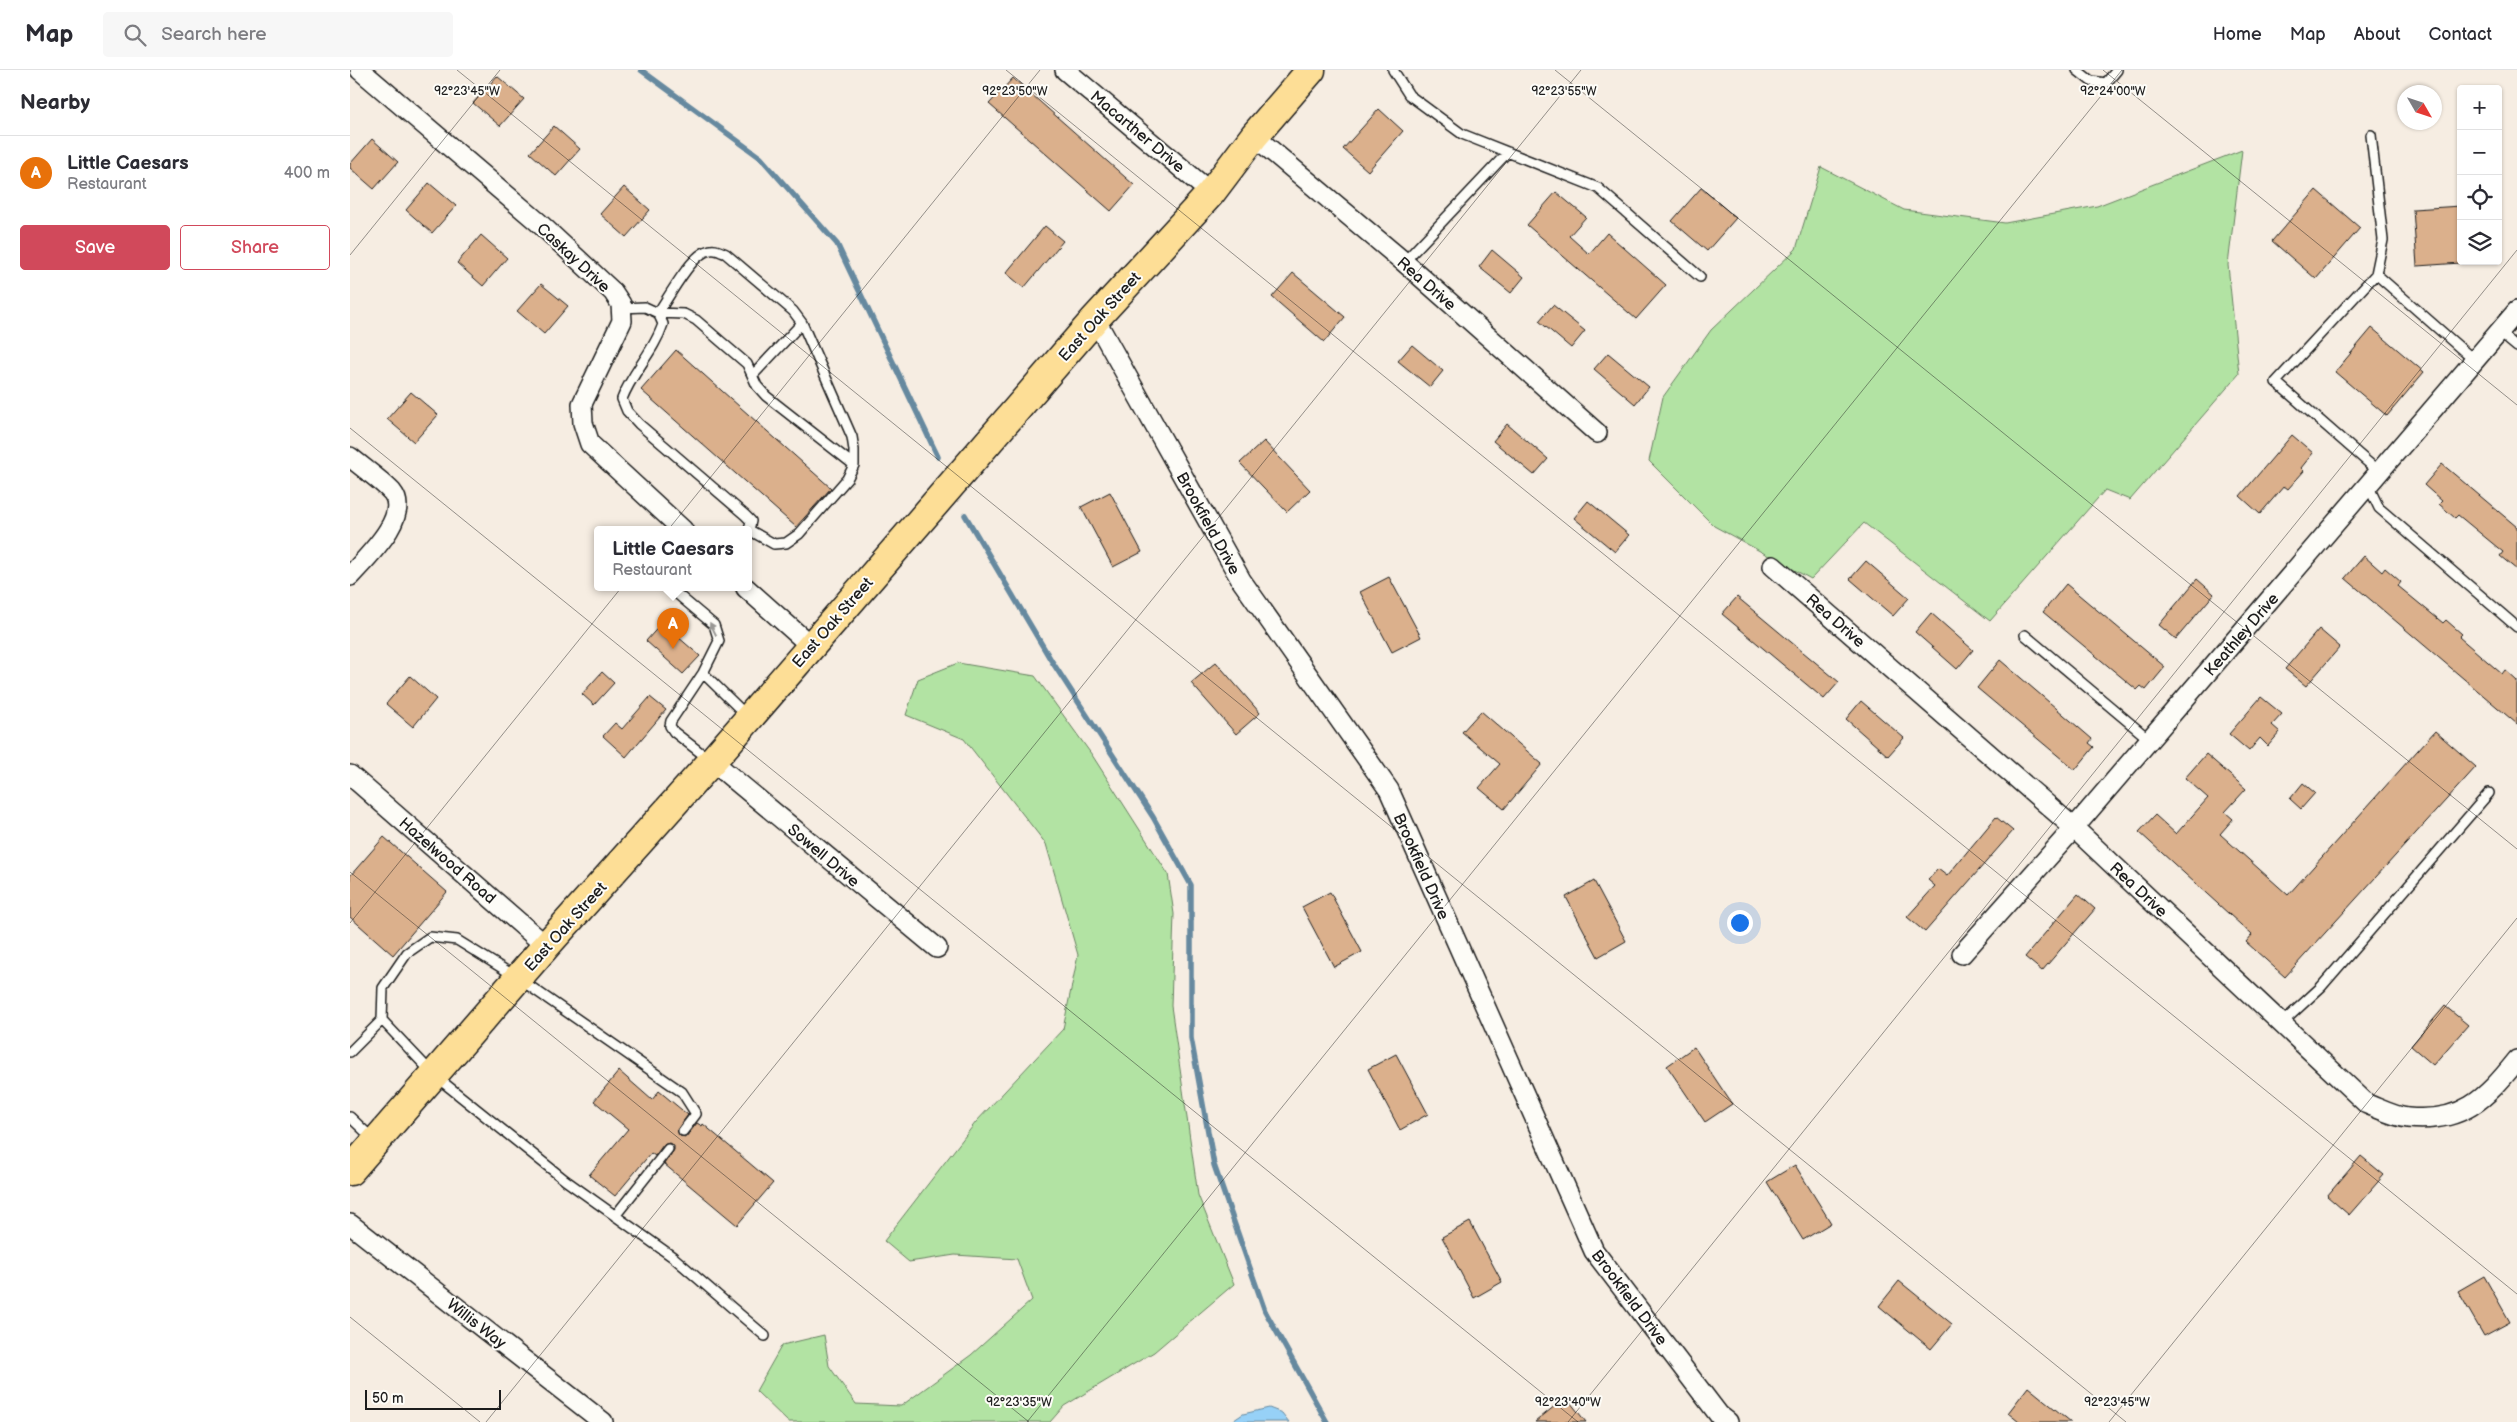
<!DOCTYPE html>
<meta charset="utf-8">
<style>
body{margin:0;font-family:"Balsamiq Sans",sans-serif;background:#f7f7f7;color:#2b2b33}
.controls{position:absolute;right:15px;top:15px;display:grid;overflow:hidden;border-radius:5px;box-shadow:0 1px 4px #0004}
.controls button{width:45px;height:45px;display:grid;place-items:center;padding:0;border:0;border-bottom:1px solid #e1e1e2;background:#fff;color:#2b2b33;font:25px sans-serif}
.compass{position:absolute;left:2047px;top:15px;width:45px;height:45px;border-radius:50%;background:#fff;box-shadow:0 1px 4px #0004;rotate:129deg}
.scale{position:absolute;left:15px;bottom:12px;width:136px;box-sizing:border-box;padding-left:5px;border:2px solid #1c1c1c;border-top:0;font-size:14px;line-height:18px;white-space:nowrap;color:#1c1c1c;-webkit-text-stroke:4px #fdfcf7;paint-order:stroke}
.you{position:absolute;left:1389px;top:852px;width:18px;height:18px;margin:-12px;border:4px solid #fff;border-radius:50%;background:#1a73e8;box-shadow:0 0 0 8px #1a73e833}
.badge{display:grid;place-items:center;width:32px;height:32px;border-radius:50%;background:#d1495b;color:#fff;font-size:16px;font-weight:700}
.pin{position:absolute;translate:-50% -41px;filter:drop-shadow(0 1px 2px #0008)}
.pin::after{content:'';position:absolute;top:26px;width:18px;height:15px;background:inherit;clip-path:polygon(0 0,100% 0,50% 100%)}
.popup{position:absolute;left:244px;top:456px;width:158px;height:65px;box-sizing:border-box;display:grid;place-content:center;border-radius:5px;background:#fff;filter:drop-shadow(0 1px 4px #0005);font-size:16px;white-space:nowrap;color:#7c7c81}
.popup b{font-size:19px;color:#2b2b33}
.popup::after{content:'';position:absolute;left:50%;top:100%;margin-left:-10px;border:10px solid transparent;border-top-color:#fff}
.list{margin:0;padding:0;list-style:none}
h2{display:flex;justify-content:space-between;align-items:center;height:65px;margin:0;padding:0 20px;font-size:21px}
h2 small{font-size:16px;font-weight:400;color:#7c7c81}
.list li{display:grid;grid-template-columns:32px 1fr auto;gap:15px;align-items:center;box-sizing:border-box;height:75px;padding:0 20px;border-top:1px solid #e1e1e2}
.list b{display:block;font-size:19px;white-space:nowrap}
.list p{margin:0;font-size:16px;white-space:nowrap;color:#7c7c81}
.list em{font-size:16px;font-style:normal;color:#7c7c81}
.actions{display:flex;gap:10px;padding:15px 20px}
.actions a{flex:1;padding:11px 0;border:1px solid #d1495b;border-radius:5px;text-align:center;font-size:18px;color:#d1495b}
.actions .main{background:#d1495b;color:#fff}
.icon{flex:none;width:28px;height:28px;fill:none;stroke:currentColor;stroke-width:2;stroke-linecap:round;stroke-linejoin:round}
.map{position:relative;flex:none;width:2167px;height:1352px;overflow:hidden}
header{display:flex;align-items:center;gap:30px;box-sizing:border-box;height:70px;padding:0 25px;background:#fff;border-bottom:1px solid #e1e1e2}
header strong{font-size:24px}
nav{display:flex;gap:28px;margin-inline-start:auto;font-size:18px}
.search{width:350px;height:45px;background:#f7f7f7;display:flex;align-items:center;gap:12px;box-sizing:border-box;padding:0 18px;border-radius:5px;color:#7c7c81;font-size:19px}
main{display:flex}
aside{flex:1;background:#fff}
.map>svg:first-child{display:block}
</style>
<header>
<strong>Map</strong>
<div class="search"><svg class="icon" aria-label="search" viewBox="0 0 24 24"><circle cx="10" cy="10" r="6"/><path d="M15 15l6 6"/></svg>Search here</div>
<nav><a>Home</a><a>Map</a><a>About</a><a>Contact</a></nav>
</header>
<main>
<aside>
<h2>Nearby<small></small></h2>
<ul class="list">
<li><span class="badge" style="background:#e8710a">A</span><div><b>Little Caesars</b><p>Restaurant</p></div><em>400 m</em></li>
</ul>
<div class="actions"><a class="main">Save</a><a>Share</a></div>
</aside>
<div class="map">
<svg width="2167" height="1352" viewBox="0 0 2167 1352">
<rect width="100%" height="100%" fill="#f6ede2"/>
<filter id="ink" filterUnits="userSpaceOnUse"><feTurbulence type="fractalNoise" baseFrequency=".02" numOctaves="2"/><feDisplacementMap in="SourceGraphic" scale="10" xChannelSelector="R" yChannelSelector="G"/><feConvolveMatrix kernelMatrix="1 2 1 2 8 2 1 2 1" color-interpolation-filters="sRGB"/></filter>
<g filter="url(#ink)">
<path fill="#b2e3a3" stroke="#678060" d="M1892,80L1878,195L1889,304L1780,430L1755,420L1640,551L1514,453L1461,509L1364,456L1299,391L1313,327L1361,260L1446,179L1471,97L1554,140L1655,153L1747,136Z
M608,593L685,606L742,685L818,804L824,844L821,936L848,1125L884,1214L804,1282L714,1336L700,1352H438L406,1321L432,1275L474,1265L479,1296L506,1334L551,1336L621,1285L682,1230L667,1189L605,1185L559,1192L534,1171L626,1052L713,959L728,885L696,774L614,669L556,645L568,609Z"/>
<path fill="#97d1f7" stroke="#66899f" d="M919,1338L932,1343L939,1352H881L893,1344Z"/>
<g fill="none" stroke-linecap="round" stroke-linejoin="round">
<path stroke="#66899f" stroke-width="5.5" d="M291,0L411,88L487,174L588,387
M615,445L701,590L803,747L841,815V968L864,1095L915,1241L977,1352"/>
</g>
<path fill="#dbb08c" stroke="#1c1c1c" d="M147,6L174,29L150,56L123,33Z
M663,8L784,115L761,141L639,34Z
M1029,39L1053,61L1018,101L993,79Z
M204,56L230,79L206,106L180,83Z
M22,69L48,92L24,119L0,98V94Z
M79,113L106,136L82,163L56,140Z
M274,117L300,140L276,167L250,144Z
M1351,118L1386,148L1357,181L1322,151Z
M1966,120L2010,158L1966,209L1922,171Z
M1206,122L1236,147L1219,166L1239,184L1257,163L1316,215L1286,249L1177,155Z
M2111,136V193L2067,196L2063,139Z
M695,156L713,171L674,218L656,203Z
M131,165L157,188L133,216L107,193Z
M1142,180L1174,207L1161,223L1129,197Z
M943,203L995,247L974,272L922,227Z
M191,214L218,236L194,264L167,241Z
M1203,235L1235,261L1221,278L1189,251Z
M2022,258L2074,302L2037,346L1985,302Z
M1062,275L1093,301L1080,317L1048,291Z
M326,280L481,418L446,457L291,320Z
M1258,283L1299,317L1285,334L1244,299Z
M61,322L88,345L64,372L37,349Z
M1157,354L1198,389L1184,405L1143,371Z
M1942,365L1963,383L1951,398L1954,401L1938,419L1934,416L1910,444L1890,426Z
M914,371L960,420L937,442L890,393Z
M2092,394L2167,457V500L2150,486L2153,482L2108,445L2105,448L2089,434L2092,431L2074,415Z
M760,422L792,482L763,497L731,437Z
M1238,431L1279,465L1265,482L1224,448Z
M2014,486L2032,502L2035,498L2051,512L2048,516L2093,553L2096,550L2112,564L2109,567L2152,604L2155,600L2167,611V654L1995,508Z
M1516,491L1559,528L1543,546L1500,509Z
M1039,507L1071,567L1042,582L1010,522Z
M1847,509L1864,524L1826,569L1809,555Z
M1716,514L1815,597L1796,620L1791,616L1787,620L1693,542Z
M1387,527L1489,612L1474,629L1372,544Z
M1581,543L1623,580L1607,599L1565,562Z
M312,553L350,586L333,604L296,571Z
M1969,559L1990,577L1956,616L1935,599Z
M1650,590L1742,669L1739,673L1744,677L1725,700L1627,618Z
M866,592L910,643L886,664L841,613Z
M252,602L264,613L244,635L232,624Z
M60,606L86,629L63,657L36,634Z
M300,627L316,640L276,687L253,666L265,653L272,659Z
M1911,627L1932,644L1922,655L1930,662L1918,676L1910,668L1899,681L1879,664Z
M1511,631L1554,668L1538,686L1496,649Z
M1131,641L1192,694L1154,739L1129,718L1150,694L1112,662Z
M2085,661L2126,697L1935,907L1896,872L1902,865L1789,762L1805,745L1826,764L1858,728L1835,708L1856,684L1896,719L1875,742L1883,749L1870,764L1938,825Z
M1953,713L1965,723L1951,739L1940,729Z
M1646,747L1663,761L1575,862L1557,847L1585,816L1578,810L1588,799L1597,806Z
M34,767L97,822L43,885L0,847V806Z
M1244,811L1276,871L1248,887L1216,827Z
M980,822L1012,882L984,897L952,837Z
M1728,824L1745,839L1692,901L1675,887Z
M2095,936L2118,955L2083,995L2061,976Z
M1344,977L1382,1034L1355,1052L1317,996Z
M1046,984L1078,1044L1050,1060L1018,999Z
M269,1001L302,1030L309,1021L338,1045L327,1060L330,1066L336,1067L347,1053L352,1056L353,1054L423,1113L387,1155L314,1094L324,1080V1076L319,1073L313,1075L305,1086L301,1083L265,1126L239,1105L278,1059L244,1031Z
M2011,1086L2034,1105L1999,1145L1977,1126Z
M1445,1095L1481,1153L1453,1170L1417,1112Z
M1120,1152L1152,1212L1124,1228L1092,1167Z
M2134,1206L2160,1252L2134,1266L2108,1221Z
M1549,1211L1602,1254L1581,1279L1529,1236Z
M1678,1317L1721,1352H1669L1658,1343Z
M1216,1327L1236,1352H1185Z"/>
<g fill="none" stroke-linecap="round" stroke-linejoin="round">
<g stroke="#1c1c1c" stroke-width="12">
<path id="service" d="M1043,0L1059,25L1112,64L1248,118L1350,207
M1727,0L1741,11L1756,13L1767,0
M2021,65L2033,170L2026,204
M1054,192L1158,82
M271,238L295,237L308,243L313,254C304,282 282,302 272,329L277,341L289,354L395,445L401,451L398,465
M308,243C318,228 341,186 357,181C364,178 369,181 376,184L443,241L452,253L502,367L504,380V395L497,409L449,464L436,473L424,474L401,461
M308,243L334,244L346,250L397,294L407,316L416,326L504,395
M2149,262L2167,277
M403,305L452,253
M2029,402L1926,312L2026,204L2125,291
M2018,415L2029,438L2167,557
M320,518L364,555L369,571L353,603L321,651L320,656L324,662L360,690
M1675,565L1800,670
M353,603L397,646
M1932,953L1971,917L2139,723
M0,982L32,950
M0,1047L23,1069
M333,1061L346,1044L332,1022L168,908L107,870L80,867L57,883L33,918L32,950L84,1005L215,1110L323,1187L415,1266
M265,1146L318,1079"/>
</g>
<g stroke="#1c1c1c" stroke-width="22">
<path id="minor" d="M10,0L188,152L263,222L271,234L272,251L232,334L233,353L240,374L333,460
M715,0L861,123
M904,66L1054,192L1247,363
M745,249L891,510L1039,720L1244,1181L1369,1345L1378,1352
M0,387C13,398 30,409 42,422C62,446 15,489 0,506
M1423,496L1724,758L2017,1034C2030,1039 2045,1047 2058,1048C2112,1053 2135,1030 2167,990
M396,518L461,576
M362,691L587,878
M0,705L196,876
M1612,884L1724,758L2167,241
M0,1154L253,1352"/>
</g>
<g stroke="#1c1c1c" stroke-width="31">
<path id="trunk" d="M0,1101L196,876L362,691L745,249L861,123L904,66L961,0"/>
</g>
<use href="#service" stroke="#fdfcf7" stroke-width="9"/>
<use href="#minor" stroke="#fdfcf7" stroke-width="19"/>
<use href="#trunk" stroke="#fdde96" stroke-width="28"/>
</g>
<defs><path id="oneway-solid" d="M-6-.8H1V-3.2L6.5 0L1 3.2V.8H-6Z" transform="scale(1.25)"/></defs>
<use fill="#989794" href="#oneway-solid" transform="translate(363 559) rotate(-117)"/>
</g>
<path fill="none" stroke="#1c1c1c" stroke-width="1" stroke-opacity="0.45" d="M107,0L1776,1352M656,0L2167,1224M1205,0L2167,779M1753,0L2167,335M0,185L150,0M0,358L1228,1352M0,802L679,1352M0,853L690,0M0,1247L130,1352M136,1352L1231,0M677,1352L1772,0M1218,1352L2167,180M1759,1352L2167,848"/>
<g text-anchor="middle" stroke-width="4" stroke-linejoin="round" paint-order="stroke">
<g font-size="16" fill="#1c1c1c" stroke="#fdfcf7">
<text transform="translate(788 61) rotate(40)" y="6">Macarther Drive</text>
<text transform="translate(224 187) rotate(43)" y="6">Caskay Drive</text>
<text transform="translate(1077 213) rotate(41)" y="6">Rea Drive</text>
<text transform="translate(749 246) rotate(-48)" y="6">East Oak Street</text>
<text transform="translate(859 453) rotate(61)" y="6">Brookfield Drive</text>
<text transform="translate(1486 550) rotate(41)" y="6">Rea Drive</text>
<text transform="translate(482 552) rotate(-49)" y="6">East Oak Street</text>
<text transform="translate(1891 564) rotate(-49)" y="6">Keathley Drive</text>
<text transform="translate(474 785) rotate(40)" y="6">Sowell Drive</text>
<text transform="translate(98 790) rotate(41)" y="6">Hazelwood Road</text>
<text transform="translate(1072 796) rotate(66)" y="6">Brookfield Drive</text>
<text transform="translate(1789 819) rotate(43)" y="6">Rea Drive</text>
<text transform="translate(215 856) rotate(-48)" y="6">East Oak Street</text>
<text transform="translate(1280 1227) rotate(53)" y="6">Brookfield Drive</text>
<text transform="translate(127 1253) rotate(38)" y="6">Willis Way</text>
</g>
</g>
<g font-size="12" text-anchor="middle" fill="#1c1c1c" stroke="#fdfcf7" stroke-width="4" stroke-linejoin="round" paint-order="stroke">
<text x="117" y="25">92°23'45"W</text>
<text x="665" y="25">92°23'50"W</text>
<text x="1214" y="25">92°23'55"W</text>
<text x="1763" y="25">92°24'00"W</text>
<text x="669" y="1336">92°23'35"W</text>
<text x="1218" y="1336">92°23'40"W</text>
<text x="1767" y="1336">92°23'45"W</text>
</g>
</svg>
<div class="controls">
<button>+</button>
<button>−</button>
<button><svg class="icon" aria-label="locate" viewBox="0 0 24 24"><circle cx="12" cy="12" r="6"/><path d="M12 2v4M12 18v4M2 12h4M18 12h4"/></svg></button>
<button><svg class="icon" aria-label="layers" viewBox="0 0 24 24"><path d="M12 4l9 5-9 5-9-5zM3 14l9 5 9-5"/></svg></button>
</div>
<svg class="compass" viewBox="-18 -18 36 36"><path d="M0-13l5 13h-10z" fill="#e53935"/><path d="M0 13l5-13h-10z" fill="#7c7c81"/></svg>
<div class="scale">50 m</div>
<div class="you"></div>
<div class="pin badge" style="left:323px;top:579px;background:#e8710a">A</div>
<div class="popup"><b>Little Caesars</b>Restaurant</div>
</div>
</main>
